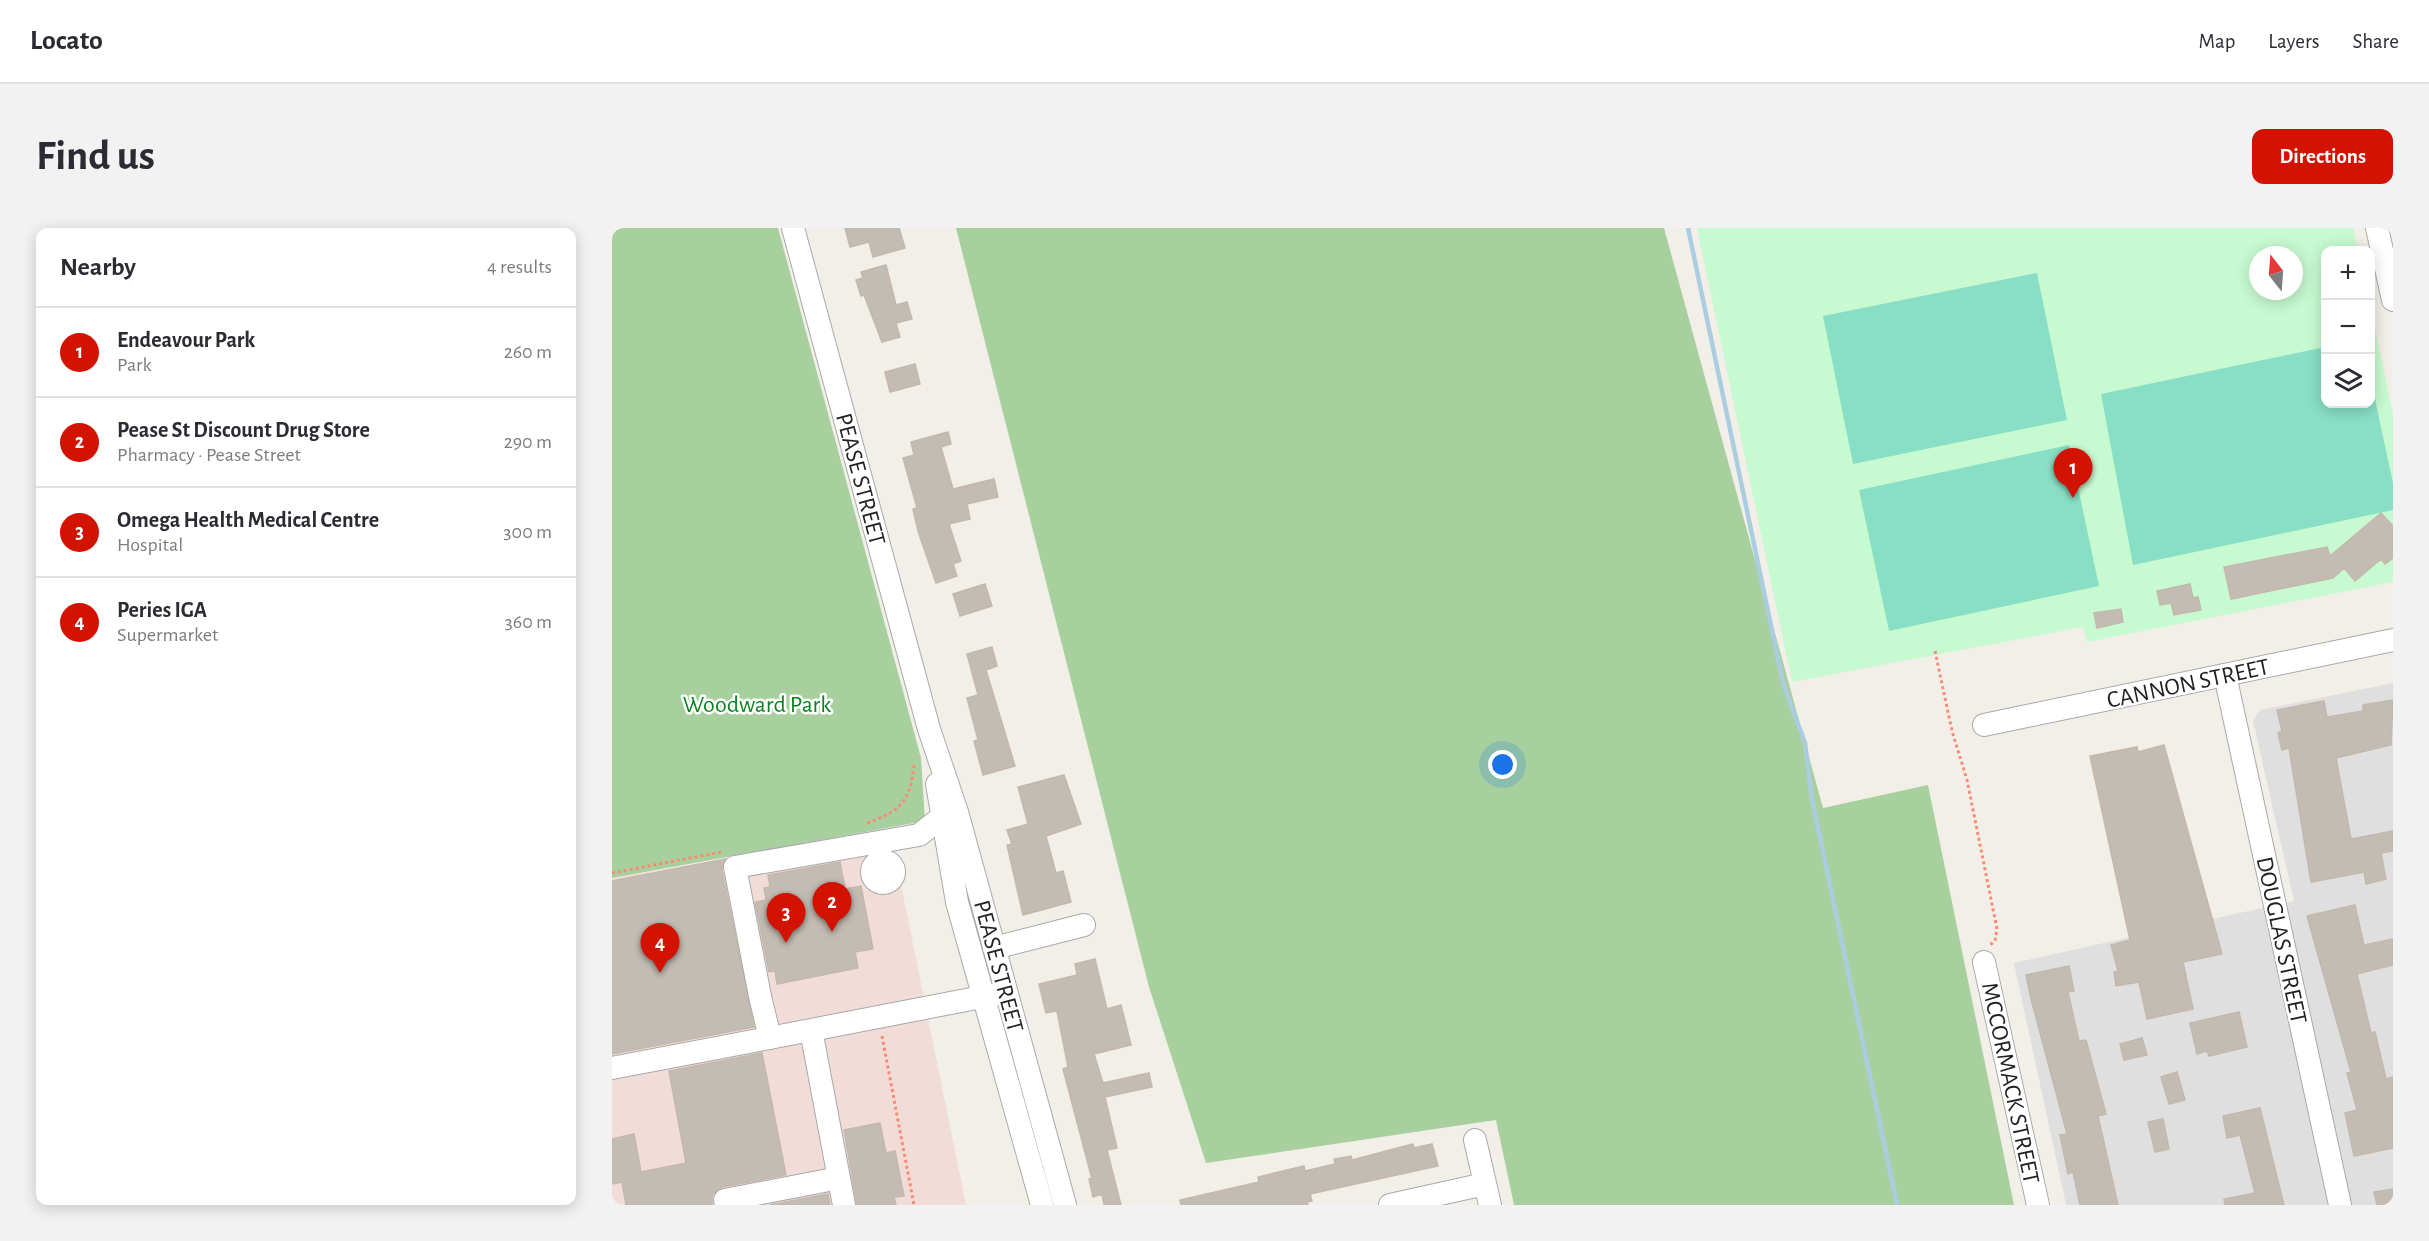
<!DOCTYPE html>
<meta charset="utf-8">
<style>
body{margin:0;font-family:"Alegreya Sans",sans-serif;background:#f2f2f3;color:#2b2b33}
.controls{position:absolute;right:18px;top:18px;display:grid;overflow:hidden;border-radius:12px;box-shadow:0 3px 15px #0003}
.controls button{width:54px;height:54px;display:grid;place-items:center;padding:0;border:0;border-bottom:2px solid #e1e1e2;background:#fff;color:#2b2b33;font:30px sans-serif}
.compass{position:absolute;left:1637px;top:18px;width:54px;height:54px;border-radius:50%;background:#fff;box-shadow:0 3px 15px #0003;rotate:343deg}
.you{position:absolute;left:891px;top:537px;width:21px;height:21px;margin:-15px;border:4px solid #fff;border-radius:50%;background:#1a73e8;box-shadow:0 0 0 9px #1a73e833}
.badge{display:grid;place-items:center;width:39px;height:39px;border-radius:50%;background:#d21301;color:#fff;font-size:20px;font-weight:700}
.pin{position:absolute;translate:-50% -50px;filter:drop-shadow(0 2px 3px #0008)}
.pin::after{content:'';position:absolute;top:32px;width:21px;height:18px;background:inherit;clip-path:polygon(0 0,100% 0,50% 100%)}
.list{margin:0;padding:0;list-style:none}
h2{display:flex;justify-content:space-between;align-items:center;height:78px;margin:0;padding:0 24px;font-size:26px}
h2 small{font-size:20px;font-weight:400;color:#7c7c81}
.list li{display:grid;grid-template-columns:39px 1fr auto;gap:18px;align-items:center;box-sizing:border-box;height:90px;padding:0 24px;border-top:2px solid #e1e1e2}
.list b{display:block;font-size:22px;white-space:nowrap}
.list p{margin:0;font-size:20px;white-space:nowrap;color:#7c7c81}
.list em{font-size:20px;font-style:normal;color:#7c7c81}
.icon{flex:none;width:33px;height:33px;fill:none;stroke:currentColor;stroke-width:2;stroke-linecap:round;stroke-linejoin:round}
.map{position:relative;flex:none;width:1781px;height:977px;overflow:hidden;border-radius:12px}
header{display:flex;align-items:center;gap:36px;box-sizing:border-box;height:84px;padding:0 30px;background:#fff;border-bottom:2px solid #e1e1e2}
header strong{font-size:28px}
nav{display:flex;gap:33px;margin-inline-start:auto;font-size:21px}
.intro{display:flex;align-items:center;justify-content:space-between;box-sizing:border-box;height:144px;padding:0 36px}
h1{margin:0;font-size:42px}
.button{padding:15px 27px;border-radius:12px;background:#d21301;color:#fff;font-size:21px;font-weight:700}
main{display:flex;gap:36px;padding:0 36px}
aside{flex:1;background:#fff;border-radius:12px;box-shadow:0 3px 15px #0003}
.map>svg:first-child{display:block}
</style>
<header>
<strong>Locato</strong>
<nav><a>Map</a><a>Layers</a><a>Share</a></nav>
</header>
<div class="intro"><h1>Find us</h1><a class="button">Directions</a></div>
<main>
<aside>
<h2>Nearby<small>4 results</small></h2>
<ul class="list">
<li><span class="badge">1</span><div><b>Endeavour Park</b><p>Park</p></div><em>260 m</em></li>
<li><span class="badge">2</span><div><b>Pease St Discount Drug Store</b><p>Pharmacy · Pease Street</p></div><em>290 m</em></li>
<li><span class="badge">3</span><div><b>Omega Health Medical Centre</b><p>Hospital</p></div><em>300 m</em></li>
<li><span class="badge">4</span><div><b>Peries IGA</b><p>Supermarket</p></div><em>360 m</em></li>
</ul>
</aside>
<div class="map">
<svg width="1781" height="977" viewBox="0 0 1781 977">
<rect width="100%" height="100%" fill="#f2efe8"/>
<path fill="#e0dfdf" d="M1781,455V977H1454L1402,735L1682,673L1641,493L1648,482Z"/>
<path fill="#f2dcd8" d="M278,603L354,977H0V650Z"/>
<path fill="#a8d09e" d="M0,0H166L309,530L313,593L0,650Z
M344,0H1052L1211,580L1316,557L1402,977H902L884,892L594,935L537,759Z"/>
<path fill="#c7fad0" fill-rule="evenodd" d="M1085,0H1741L1746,22H1714V176H1758L1759,82L1781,186V354L1475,414L1471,399L1180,454ZM1646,27H1682V63H1646Z"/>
<path fill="#88dfc5" d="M1425,45L1455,192L1241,236L1211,88Z
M1713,119L1714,176H1758L1759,153L1781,255V282L1521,337L1489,166Z
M1457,217L1487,358L1277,403L1247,262Z"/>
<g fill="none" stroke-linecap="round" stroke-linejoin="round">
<path stroke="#aacedf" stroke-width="4.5" d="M1076,0L1171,455L1193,515L1200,571L1285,977"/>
</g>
<path fill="#c3bcb4" stroke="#c4b8ab" stroke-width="1.5" d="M233,0H287L293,20L261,29L257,14L238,19Z
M274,37L284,77L295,74L300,91L284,95L288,109L270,114L252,67L249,68L244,52L251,50L249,44Z
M303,136L308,156L278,164L273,144Z
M336,204L339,216L329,219L341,261L382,251L386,269L355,276L358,291L337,296L349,333L341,336L345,348L324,355L306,303L301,281L305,280L291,230L302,227L299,214Z
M1769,285L1781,298V330L1773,336L1769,331L1743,353L1732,340L1721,350L1619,371L1612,339L1715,319L1718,328Z
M373,356L380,378L348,388L341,366Z
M1578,356L1581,370L1586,369L1589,382L1562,387L1559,375L1548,377L1545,363Z
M1509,381L1511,394L1485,400L1482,385Z
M380,419L385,438L374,442L403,538L371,547L362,513L366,512L355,470L366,467L355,426Z
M1781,472L1779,517L1724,530L1739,611L1781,603V623L1769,625L1774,651L1754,656L1752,644L1699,654L1677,520L1670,522L1666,505L1670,503L1665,482L1712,473L1715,489L1751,483V477Z
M1552,517L1610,726L1571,734L1581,781L1535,791L1527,754L1504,758L1502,744L1506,743L1499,717L1518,712L1478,528L1525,519L1526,524Z
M452,547L469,596L434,608L444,645L451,643L459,674L411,687L395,617L400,616L395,602L416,596L406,559Z
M113,631L110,642L142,799L0,826V653Z
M228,634L233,661L249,658L261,721L243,724L246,740L165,756L163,743L157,744L143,674L154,672L152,660L158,659L156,647Z
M1743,677L1752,717L1781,711V737L1745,746L1759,805L1763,804L1774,851L1781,849V920L1742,928L1733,885L1745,882L1735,845L1739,844L1695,688Z
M483,731L495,781L509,777L519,817L482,826L491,855L537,845L540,859L493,869L505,920L495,922L509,977H492L490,966L481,969L477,951H480L451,841L456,839L445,783L434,785L427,756L465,747L463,736Z
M1457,738L1462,763L1456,764L1467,813L1474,812L1494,886L1486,888L1506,977H1468L1461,944L1456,946L1448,907L1455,906L1419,771L1414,747Z
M1627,784L1635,819L1597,828L1595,823L1585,826L1578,795Z
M1530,810L1535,827L1512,832L1508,816Z
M150,825L174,947L110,959L100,967V977H14L10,954L0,956V911L22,906L29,944L74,935L57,843Z
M1565,844L1573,872L1557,876L1549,849Z
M1648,880L1672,977H1613L1612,971L1643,965L1628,907L1615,910L1611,888Z
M1551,891L1557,921L1543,924L1536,894Z
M268,895L274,925L283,923L292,968L282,969L284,977H245L232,902Z
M801,916L802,920L820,916L826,938L698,966L700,973L695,974L696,977H569L568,972L647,954L646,949L692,938L693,943L723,936L722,931L739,928L740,932Z
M1781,961V977H1765L1762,964Z
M216,966L218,977H158Z"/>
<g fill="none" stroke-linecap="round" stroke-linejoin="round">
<g stroke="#a9a9a9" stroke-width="24">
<path id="minor" d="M181,0L317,501L345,584L453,977
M1765,0L1781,72
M1613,447L1728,977
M1372,497L1781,412
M325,556L345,674L430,977
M260 644a11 11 0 1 1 22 0a11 11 0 1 1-22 0Z
M382,720L472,697
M1372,734L1426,977
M158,810L148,768L123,639L307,607L330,589
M0,840L199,802
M863,912L878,977
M114,977L113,972L227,950
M232,977L199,802L385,766
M778,977L873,956"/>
</g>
<path stroke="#f98b72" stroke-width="3" stroke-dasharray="3 3" stroke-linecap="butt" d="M1323,423L1340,503L1355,552L1385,701L1383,713L1378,717
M255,595C289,583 298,573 302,537
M0,645L110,624
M270,808L302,977"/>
<use href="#minor" stroke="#fff" stroke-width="22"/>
</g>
<g text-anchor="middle" stroke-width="5" stroke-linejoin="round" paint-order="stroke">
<g font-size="24" fill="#222" stroke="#fff">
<text transform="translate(249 251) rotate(75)" y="8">PEASE STREET</text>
<text transform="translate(1576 455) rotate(-12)" y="8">CANNON STREET</text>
<text transform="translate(1670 712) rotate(78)" y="8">DOUGLAS STREET</text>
<text transform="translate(387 738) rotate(75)" y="8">PEASE STREET</text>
<text transform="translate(1399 855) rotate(78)" y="8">MCCORMACK STREET</text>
</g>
<g font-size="24" fill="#0c8320" stroke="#fff">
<text x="145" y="484">Woodward Park</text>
</g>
</g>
</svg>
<div class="controls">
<button>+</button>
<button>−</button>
<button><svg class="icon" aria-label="layers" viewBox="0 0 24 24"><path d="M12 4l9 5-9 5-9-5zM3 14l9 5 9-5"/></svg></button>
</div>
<svg class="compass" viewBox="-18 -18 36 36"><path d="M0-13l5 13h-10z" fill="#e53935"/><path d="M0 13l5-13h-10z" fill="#7c7c81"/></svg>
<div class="you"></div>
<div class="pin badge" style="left:1461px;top:270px">1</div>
<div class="pin badge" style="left:220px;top:704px">2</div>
<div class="pin badge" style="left:174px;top:715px">3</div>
<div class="pin badge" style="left:48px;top:745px">4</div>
</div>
</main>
